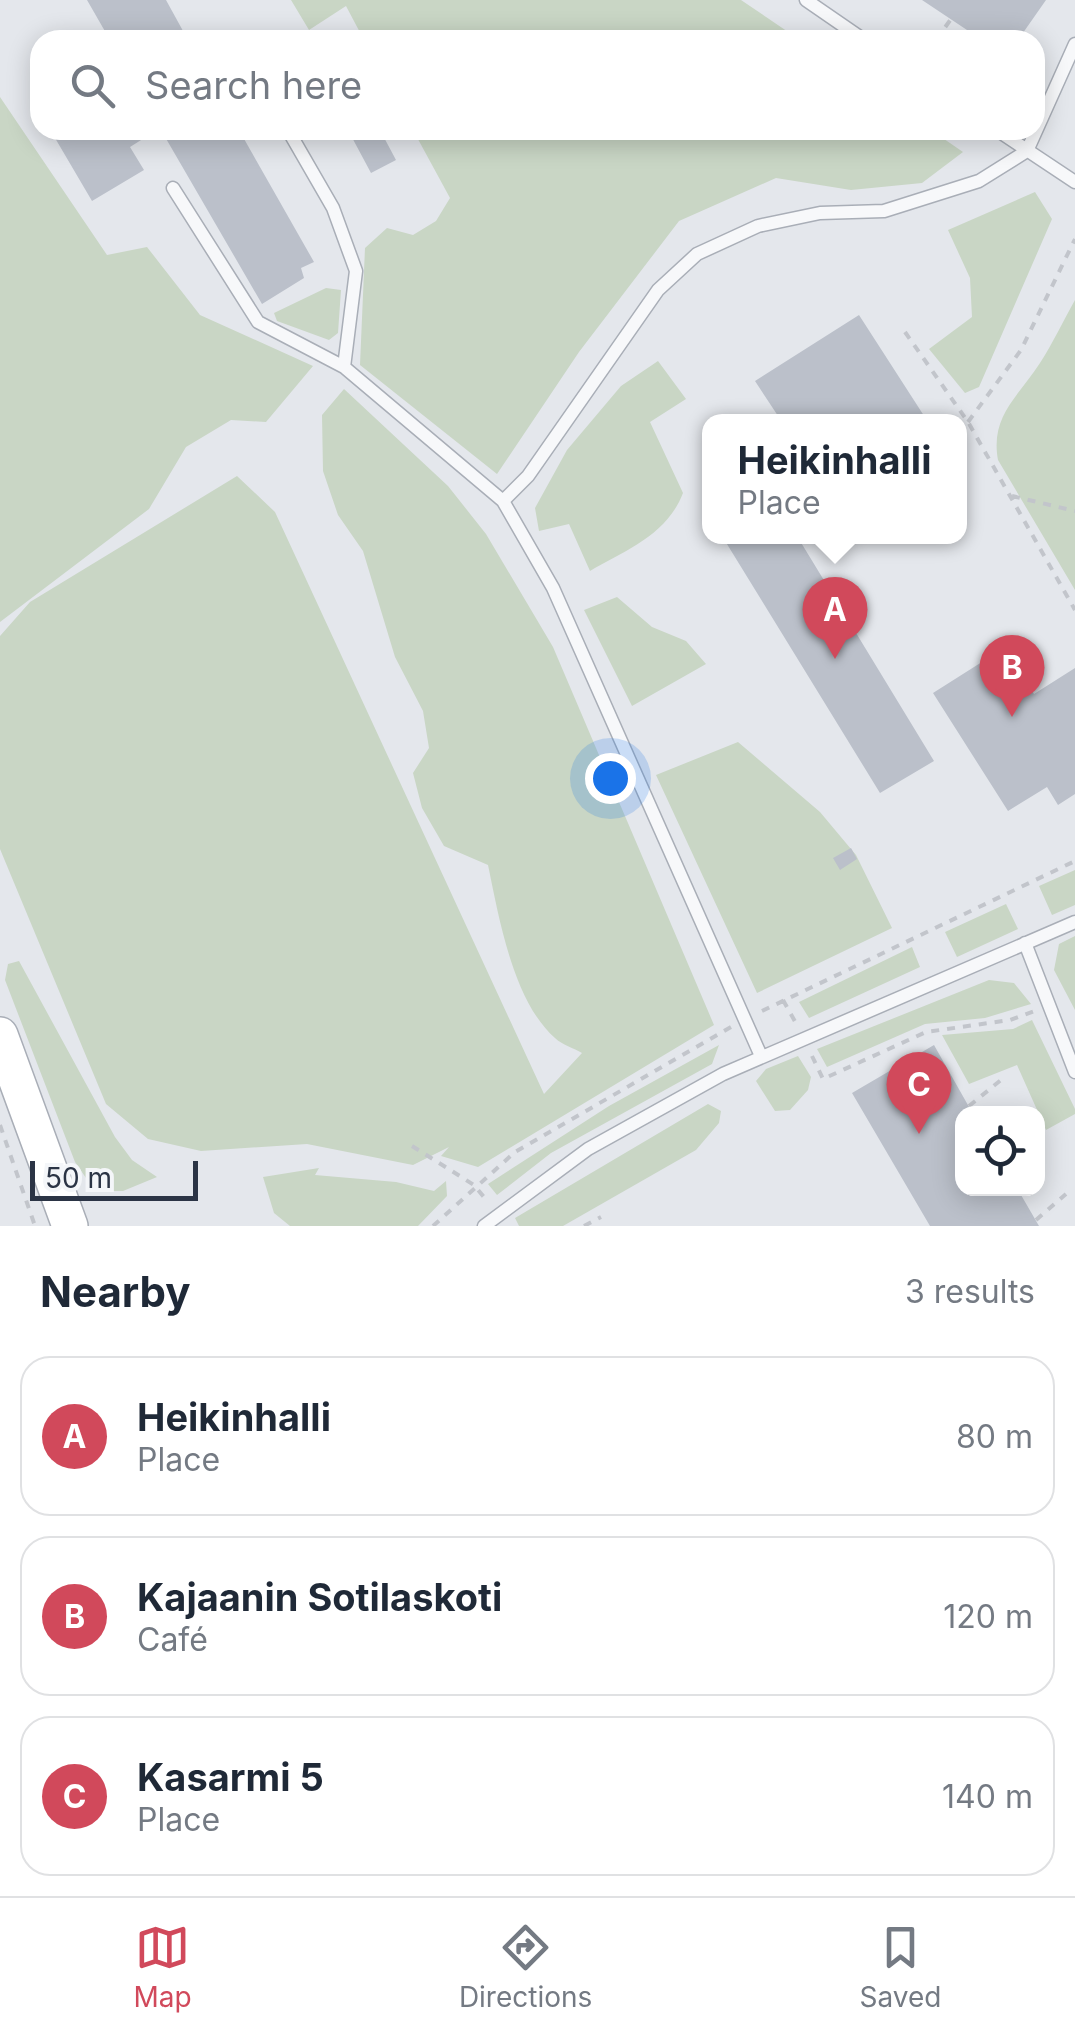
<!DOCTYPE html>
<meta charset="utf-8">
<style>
body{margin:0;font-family:Inter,sans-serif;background:#f6f6f7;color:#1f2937}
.controls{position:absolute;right:30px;bottom:30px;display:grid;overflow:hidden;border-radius:20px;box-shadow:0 5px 25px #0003}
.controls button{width:90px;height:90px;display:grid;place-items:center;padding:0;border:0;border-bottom:2px solid #e0e1e3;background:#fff;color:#1f2937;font:50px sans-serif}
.scale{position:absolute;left:30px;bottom:25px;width:168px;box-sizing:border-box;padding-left:10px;border:5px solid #2b3445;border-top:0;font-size:28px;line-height:35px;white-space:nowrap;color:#2b3445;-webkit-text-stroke:8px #f4f6f9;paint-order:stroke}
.you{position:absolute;left:610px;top:778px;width:35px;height:35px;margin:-25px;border:8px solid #fff;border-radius:50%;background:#1a73e8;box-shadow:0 0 0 15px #1a73e833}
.badge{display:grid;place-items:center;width:65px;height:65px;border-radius:50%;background:#d1495b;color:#fff;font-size:32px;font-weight:700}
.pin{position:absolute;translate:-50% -82px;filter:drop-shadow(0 2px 5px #0008)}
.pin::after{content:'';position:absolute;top:52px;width:35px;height:30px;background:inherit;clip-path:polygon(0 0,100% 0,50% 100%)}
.popup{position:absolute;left:702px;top:414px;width:265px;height:130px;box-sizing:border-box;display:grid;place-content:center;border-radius:20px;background:#fff;filter:drop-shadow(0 2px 8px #0005);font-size:32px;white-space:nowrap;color:#747a83}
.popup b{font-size:38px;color:#1f2937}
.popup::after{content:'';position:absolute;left:50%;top:100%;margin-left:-20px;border:20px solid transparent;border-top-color:#fff}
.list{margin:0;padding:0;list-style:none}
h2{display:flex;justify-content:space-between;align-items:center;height:130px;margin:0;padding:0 40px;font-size:42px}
h2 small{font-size:32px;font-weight:400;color:#747a83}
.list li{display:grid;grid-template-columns:65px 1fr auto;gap:30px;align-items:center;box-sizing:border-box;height:160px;margin:0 20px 20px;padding:0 20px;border:2px solid #e0e1e3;border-radius:30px}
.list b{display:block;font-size:38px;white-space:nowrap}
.list p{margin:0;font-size:32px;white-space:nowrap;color:#747a83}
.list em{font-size:32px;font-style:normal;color:#747a83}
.icon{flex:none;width:55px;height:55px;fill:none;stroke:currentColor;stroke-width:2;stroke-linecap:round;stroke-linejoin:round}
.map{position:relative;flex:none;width:1075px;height:1226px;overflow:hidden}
.search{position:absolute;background:#fff;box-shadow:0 5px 25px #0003;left:30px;right:30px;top:30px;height:110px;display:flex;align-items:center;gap:25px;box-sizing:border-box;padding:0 35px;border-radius:30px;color:#747a83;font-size:38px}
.sheet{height:670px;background:#fff}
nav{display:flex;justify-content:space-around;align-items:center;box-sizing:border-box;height:140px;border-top:2px solid #e0e1e3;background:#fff;font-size:28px;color:#747a83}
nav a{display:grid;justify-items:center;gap:5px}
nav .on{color:#d1495b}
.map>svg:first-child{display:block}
</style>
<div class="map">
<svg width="1075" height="1226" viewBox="0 0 1075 1226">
<rect width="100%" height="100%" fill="#e4e7ec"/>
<path fill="#c9d6c5" d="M291,0H741L800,40H364L346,6L309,30Z
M0,97L107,255L147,247L200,315L313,366L266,422L231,420L186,447L149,509L0,622Z
M413,130H931L963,152L922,183L851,190L776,178L679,221L579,352L497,474L360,365L365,248L387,228L413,235L436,221L450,198Z
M1035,192L1052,219L979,387L965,393L929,349L972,317L970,278L948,230Z
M326,288L341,290L338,333L329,340L277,321L274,313Z
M1075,300V590L998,460C990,416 1018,397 1040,363C1053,343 1063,321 1075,300Z
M658,361L686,399L650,422L683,493C667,535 626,550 590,571L569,524L539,531L535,508L567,450L621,386Z
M344,389L448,486L486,534L553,647L714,1025L478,1167L441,1156L449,1147L413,1165L307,1144L201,1151L148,1139L106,1104L0,849V636L30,602L237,476L275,512L544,1094L582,1053C574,1048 562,1045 555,1038C513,1001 499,918 488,865L444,846L422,808L413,773L429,748L423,711L395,657L363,551L338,515L323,471L322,415Z
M617,597L652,627L686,641L706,664L632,706L584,610Z
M738,742L820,812L856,855L892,928L757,993L656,775Z
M1075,870V905L1052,915L1039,886Z
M1006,904L1018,929L957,957L945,932Z
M1075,936V1010L1054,970L1059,944Z
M912,947L920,967L809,1018L799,1002Z
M19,961L115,1137L132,1160L157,1177L123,1191H95L75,1162L5,980L8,964Z
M989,980L1014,983L1031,1004L985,1018L925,1024L827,1067L817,1049Z
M1032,1020L1075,1109V1114L1046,1130L1017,1065L969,1084L942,1035L1013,1029Z
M719,1045L712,1064L551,1153L497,1195L488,1184L609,1106Z
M798,1056L811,1077L808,1090L790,1110L775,1111L756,1081L766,1069Z
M708,1104L721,1111L719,1123L696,1150L563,1226H519L515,1218Z
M319,1168L315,1175L396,1182L434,1191L446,1181L447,1196L418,1226H290L274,1213L263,1177Z"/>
<path fill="#bbc0ca" d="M87,0H166L188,40H110Z
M922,0H1046L1018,40H982Z
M71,130H120L122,134L157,130L130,147L144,170L92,201L55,138Z
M161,130H239L314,262L301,268L304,278L262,304Z
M348,130H380L396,160L371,173Z
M859,315L928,422H782L755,381Z
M722,536H797L934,761L880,793Z
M1004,648L1034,694L1075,668V794L1058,805L1047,787L1008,811L933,693Z
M851,848L857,859L840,870L833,858Z
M934,1045L973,1114H962V1188H1017L1039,1226H930L852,1093Z"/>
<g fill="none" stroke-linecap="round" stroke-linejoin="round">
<g stroke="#a9aeb7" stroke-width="15">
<path id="lane" d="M806,0L864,40
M288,130L333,208L356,271L344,367
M997,130L1075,182
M173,188L258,322L344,367L503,501L528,476L658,290L697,254L758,226L820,213L884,211L979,181L1027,151L1075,44
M503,501L553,588L761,1056
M1025,943L1075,1072
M484,1226L588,1149L723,1074L1075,922"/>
</g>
<g stroke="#a9aeb7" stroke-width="38">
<path id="secondary" d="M0,1035L70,1226"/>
</g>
<path stroke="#c2c5cb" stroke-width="4" stroke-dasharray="8 8" stroke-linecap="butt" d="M936,40L951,19
M905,332L968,422L1075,610
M968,422L1021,350L1075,239
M1012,496L1075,511
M783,1000L797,1025
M762,1011L1075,861
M812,1056L823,1079L926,1032L1010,1020L1035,1011
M969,1106L1001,1080
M0,1125L35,1226
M412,1146L474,1185L488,1202
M1036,1220L1066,1194
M433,1226L515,1152L731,1027
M584,1226L601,1217"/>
<use href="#lane" stroke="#f7f8fa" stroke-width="12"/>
<use href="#secondary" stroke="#fff" stroke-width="35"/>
</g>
</svg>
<div class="controls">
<button><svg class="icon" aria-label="locate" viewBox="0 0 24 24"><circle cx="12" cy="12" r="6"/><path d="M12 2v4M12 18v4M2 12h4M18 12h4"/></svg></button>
</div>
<div class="scale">50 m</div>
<div class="you"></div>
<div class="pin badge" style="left:835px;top:659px">A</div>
<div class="popup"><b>Heikinhalli</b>Place</div>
<div class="pin badge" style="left:1012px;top:717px">B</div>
<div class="pin badge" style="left:919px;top:1134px">C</div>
<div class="search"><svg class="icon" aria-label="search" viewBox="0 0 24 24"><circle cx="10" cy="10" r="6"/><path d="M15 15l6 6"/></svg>Search here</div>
</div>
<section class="sheet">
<h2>Nearby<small>3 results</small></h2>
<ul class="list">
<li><span class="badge">A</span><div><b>Heikinhalli</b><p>Place</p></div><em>80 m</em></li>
<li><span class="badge">B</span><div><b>Kajaanin Sotilaskoti</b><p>Café</p></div><em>120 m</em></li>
<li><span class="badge">C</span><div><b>Kasarmi 5</b><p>Place</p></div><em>140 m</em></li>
</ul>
</section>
<nav>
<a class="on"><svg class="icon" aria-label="map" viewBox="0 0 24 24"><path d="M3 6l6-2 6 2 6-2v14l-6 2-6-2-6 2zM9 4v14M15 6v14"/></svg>Map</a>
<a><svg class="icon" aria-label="directions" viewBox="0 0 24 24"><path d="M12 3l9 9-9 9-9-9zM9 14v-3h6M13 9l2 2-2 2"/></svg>Directions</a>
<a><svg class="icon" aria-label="saved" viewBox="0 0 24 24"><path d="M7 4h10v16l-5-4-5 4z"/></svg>Saved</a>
</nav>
